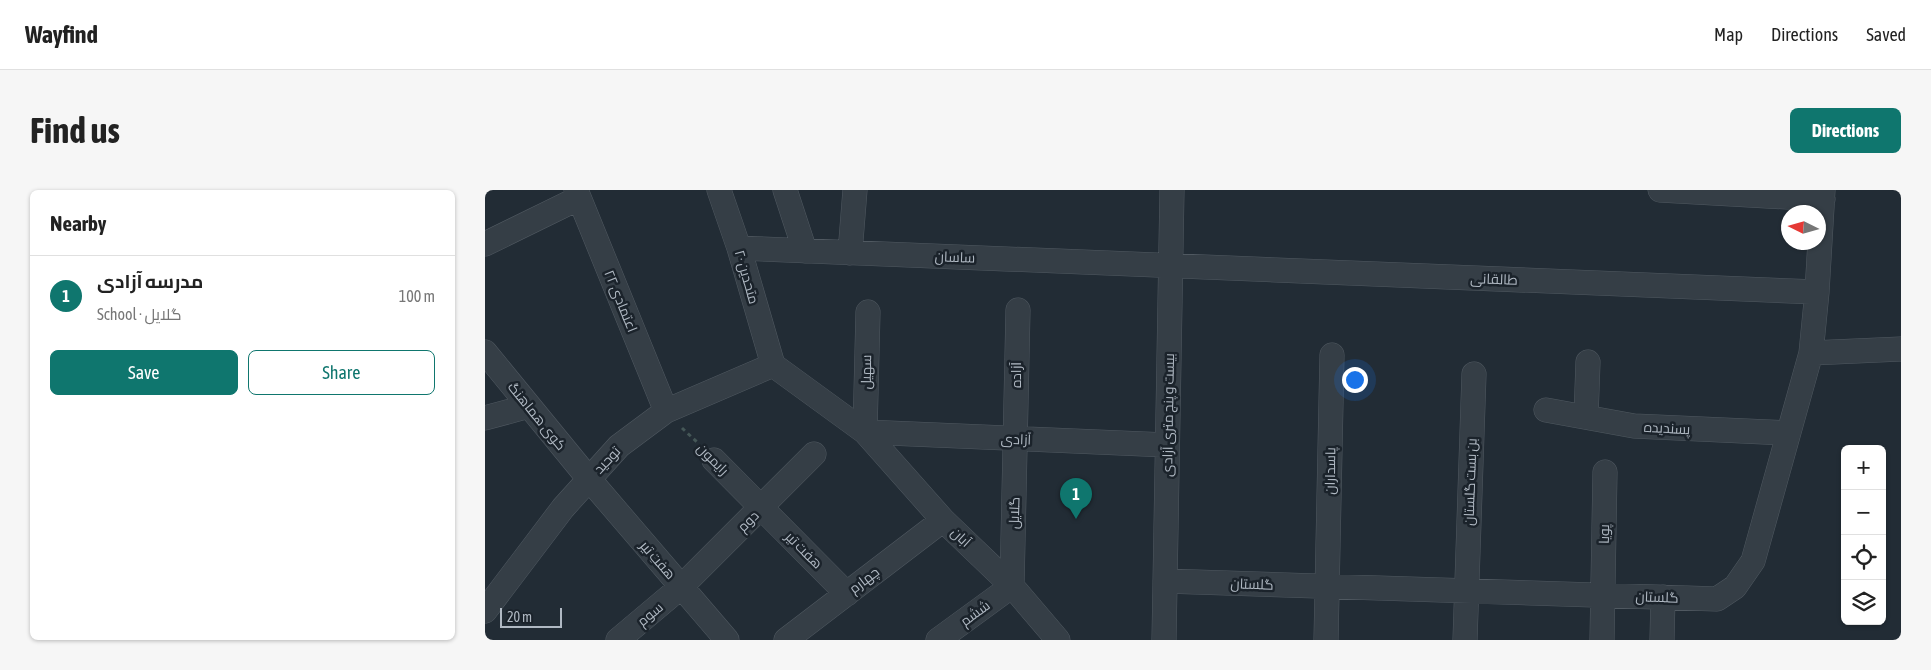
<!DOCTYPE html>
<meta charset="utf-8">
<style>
body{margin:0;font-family:"Asap Condensed",Cairo,sans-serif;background:#f6f6f6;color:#222}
.controls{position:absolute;right:15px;bottom:15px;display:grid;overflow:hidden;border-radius:8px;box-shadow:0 1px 4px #0004}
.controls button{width:45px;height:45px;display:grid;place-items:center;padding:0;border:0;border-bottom:1px solid #e0e0e0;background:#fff;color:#222;font:25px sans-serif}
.compass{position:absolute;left:1296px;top:15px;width:45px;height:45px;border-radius:50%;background:#fff;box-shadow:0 1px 4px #0004;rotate:275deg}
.scale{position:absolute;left:15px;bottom:12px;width:62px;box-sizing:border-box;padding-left:5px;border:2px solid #b0b9c3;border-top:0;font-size:14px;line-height:18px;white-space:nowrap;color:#b0b9c3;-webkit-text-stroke:4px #1b232b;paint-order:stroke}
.you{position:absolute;left:869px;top:189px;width:18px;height:18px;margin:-12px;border:4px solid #fff;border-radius:50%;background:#1a73e8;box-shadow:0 0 0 8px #1a73e833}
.badge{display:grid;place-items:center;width:32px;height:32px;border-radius:50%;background:#0f766e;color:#fff;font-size:16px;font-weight:700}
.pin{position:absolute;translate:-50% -41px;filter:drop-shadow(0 1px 2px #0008)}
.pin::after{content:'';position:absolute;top:26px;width:18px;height:15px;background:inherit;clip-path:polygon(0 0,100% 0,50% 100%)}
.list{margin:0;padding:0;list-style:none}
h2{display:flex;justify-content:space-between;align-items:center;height:65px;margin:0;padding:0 20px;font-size:21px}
h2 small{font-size:16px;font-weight:400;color:#767676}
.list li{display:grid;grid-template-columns:32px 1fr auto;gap:15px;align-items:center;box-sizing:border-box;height:80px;padding:0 20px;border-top:1px solid #e0e0e0}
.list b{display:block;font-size:19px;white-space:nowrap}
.list p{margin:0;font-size:16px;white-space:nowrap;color:#767676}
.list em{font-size:16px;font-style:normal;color:#767676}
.actions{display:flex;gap:10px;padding:15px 20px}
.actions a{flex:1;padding:11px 0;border:1px solid #0f766e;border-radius:8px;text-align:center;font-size:18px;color:#0f766e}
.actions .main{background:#0f766e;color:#fff}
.icon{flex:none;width:28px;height:28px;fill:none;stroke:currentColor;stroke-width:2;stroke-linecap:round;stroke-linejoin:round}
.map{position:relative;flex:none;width:1416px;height:450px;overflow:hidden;border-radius:8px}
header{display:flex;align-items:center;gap:30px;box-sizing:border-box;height:70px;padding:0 25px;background:#fff;border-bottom:1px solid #e0e0e0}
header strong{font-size:24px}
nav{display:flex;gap:28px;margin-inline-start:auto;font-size:18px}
.intro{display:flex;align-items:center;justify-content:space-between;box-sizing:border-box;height:120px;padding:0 30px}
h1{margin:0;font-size:35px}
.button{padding:12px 22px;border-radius:8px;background:#0f766e;color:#fff;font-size:18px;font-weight:700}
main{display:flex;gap:30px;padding:0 30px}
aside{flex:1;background:#fff;border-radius:8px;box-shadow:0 1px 4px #0004}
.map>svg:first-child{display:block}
</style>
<header>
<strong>Wayfind</strong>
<nav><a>Map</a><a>Directions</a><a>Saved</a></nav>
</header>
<div class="intro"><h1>Find us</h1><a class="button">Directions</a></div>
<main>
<aside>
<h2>Nearby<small></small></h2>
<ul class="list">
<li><span class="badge">1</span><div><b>مدرسه آزادی</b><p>School · گلایل</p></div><em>100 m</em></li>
</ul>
<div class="actions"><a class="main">Save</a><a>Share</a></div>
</aside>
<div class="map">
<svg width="1416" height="450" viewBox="0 0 1416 450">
<rect width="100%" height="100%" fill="#222c35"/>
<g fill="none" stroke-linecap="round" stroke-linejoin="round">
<g stroke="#505961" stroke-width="25">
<path id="minor" d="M91,0L181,221
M234,0L254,58L288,175
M300,0L320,61
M1175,0L1338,9
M0,54L94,8
M254,58L1332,102
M365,63L370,0
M0,162L104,289L242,450
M1326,163L1416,159
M288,175L380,242L458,330L527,396L573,450
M1061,220L1149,236L1303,243
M1101,227L1103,172
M0,228L44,216
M380,242L682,255
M380,242L383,122
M229,270L362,404
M680,391L1232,409L1250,397L1268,371L1326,163L1332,102L1338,0
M0,421L78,318L134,256L181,221L288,175
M133,450L196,397L329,264
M301,450L458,330
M453,450L527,396L533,120
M679,450L687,0
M841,450L847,165
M980,450L989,184
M1117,450L1120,282
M1177,450L1178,407"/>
</g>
<path stroke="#455757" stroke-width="3" stroke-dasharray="4 4" stroke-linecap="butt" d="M197,238L214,254"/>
<use href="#minor" stroke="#353e46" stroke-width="24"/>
</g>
<g text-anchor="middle" stroke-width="5" stroke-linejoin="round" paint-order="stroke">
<g font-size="14" fill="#b0b9c3" stroke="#1b232b">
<text transform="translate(470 67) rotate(2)" y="5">ساسان</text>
<text transform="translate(262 87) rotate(74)" y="5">متحدین ۲۰</text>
<text transform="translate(1009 89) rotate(2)" y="5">طالقانی</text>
<text transform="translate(136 111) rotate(68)" y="5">اعتمادی ۲۲</text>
<text transform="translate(381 182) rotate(-89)" y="5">سهیل</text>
<text transform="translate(531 185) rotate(-90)" y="5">آزاده</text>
<text transform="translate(683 225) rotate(-89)" y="5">بیست و پنج متری آزادی</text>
<text transform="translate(52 226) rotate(51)" y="5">کوی هماهنگ</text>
<text transform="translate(1182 238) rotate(3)" y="5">پسندیده</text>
<text transform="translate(531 249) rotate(2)" y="5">آزادی</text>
<text transform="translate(228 269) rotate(45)" y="5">رایمون</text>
<text transform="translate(122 270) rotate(-47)" y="5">توحید</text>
<text transform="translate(845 281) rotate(-89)" y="5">پاسداران</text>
<text transform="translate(985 292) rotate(-88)" y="5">بن بست گلستان</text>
<text transform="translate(529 323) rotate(-88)" y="5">گلایل</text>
<text transform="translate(263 331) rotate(-45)" y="5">دوم</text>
<text transform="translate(1119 344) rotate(-89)" y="5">پویا</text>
<text transform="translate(476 347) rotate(43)" y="5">آبان</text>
<text transform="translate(319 360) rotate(45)" y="5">هفت تیر</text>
<text transform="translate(173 370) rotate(49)" y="5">هفتِ تیر</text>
<text transform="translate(379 390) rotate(-38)" y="5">چهارم</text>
<text transform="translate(767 394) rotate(2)" y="5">گلستان</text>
<text transform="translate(1172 407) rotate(2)" y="5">گلستان</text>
<text transform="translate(490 423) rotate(-36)" y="5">ششم</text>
<text transform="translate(165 424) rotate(-40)" y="5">سوم</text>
</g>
</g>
</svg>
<div class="controls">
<button>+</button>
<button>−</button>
<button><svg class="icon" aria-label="locate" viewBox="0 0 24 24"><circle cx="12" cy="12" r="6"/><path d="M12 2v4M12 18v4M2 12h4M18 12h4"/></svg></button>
<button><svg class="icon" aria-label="layers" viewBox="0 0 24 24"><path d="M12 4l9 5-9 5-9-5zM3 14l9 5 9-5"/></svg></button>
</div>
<svg class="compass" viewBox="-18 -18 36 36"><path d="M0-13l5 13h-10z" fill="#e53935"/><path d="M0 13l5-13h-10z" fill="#767676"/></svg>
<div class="scale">20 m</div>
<div class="you"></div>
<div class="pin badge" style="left:591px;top:329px">1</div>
</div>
</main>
